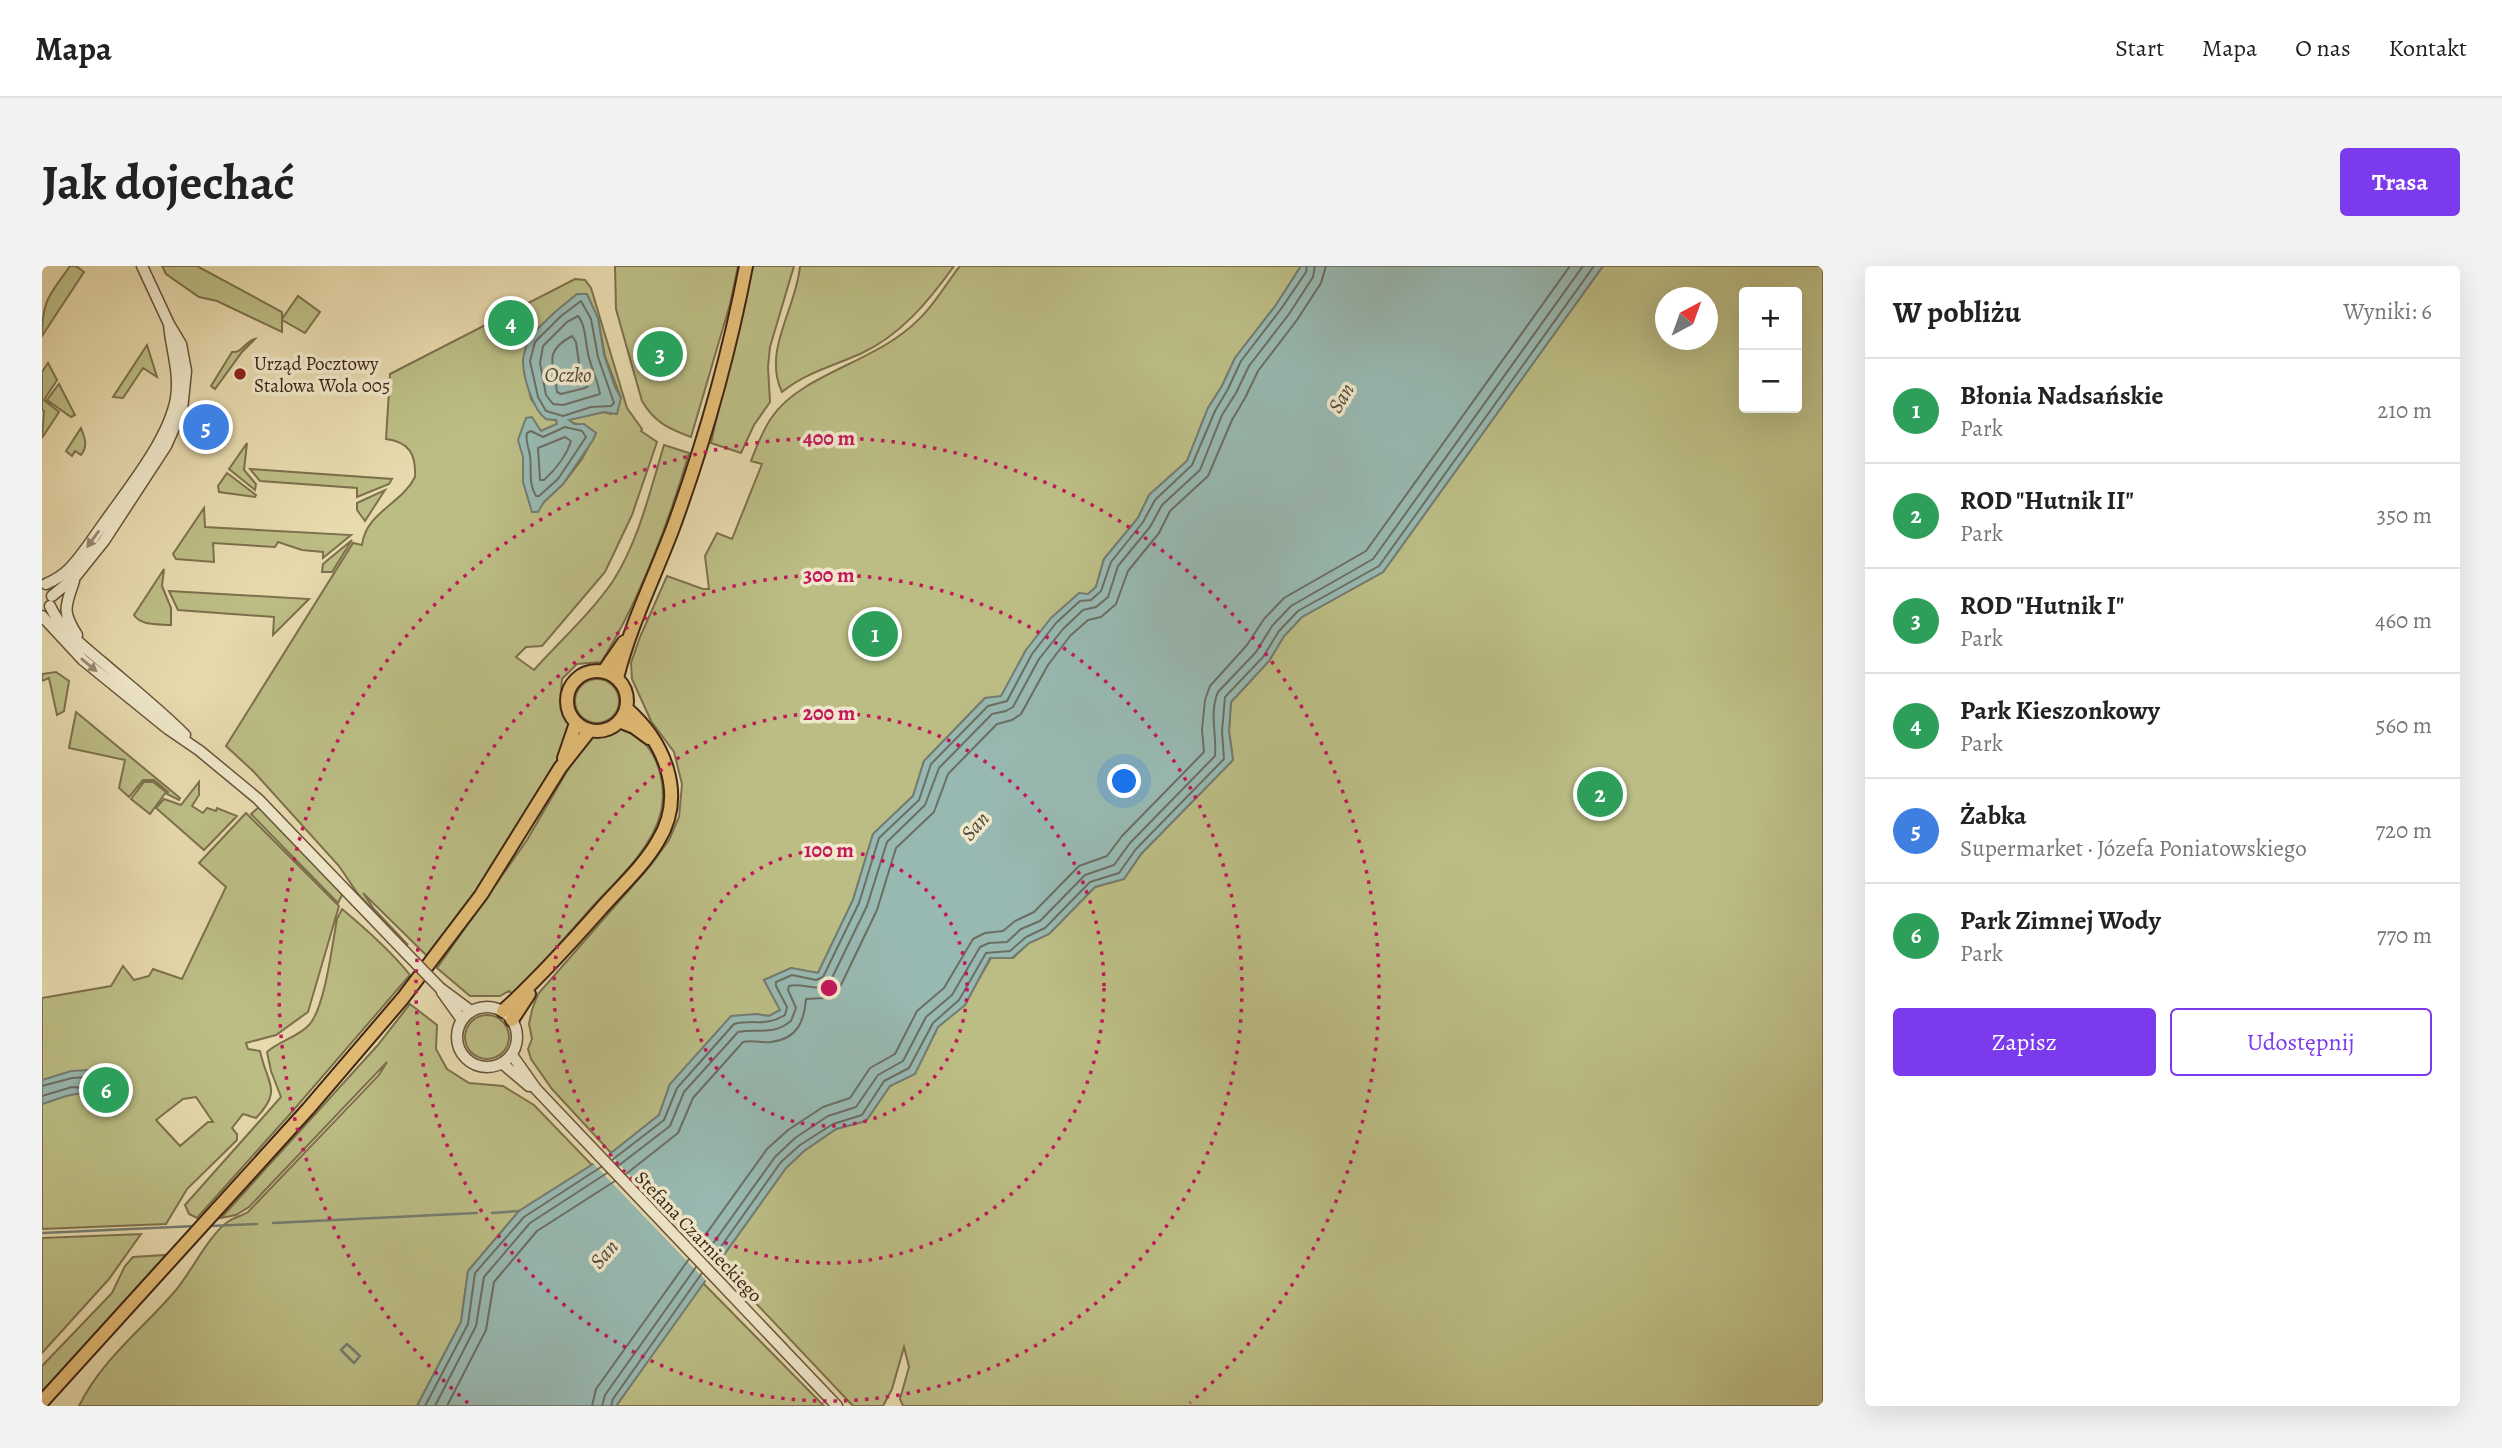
<!DOCTYPE html>
<html lang="pl">
<meta charset="utf-8">
<style>
body{margin:0;font-family:Alegreya,serif;background:#f2f2f2;color:#222}
.controls{position:absolute;right:21px;top:21px;display:grid;overflow:hidden;border-radius:7px;box-shadow:0 7px 28px #0002}
.controls button{width:63px;height:63px;display:grid;place-items:center;padding:0;border:0;border-bottom:2px solid #e0e0e0;background:#fff;color:#222;font:35px sans-serif}
.compass{position:absolute;left:1613px;top:21px;width:63px;height:63px;border-radius:50%;background:#fff;box-shadow:0 7px 28px #0002;rotate:41deg}
.you{position:absolute;left:1083px;top:516px;width:24px;height:24px;margin:-18px;border:5px solid #fff;border-radius:50%;background:#1a73e8;box-shadow:0 0 0 10px #1a73e833}
.badge{display:grid;place-items:center;width:46px;height:46px;border-radius:50%;background:#7c3aed;color:#fff;font-size:23px;font-weight:700}
.pin{position:absolute;translate:-50% -50%;border:4px solid #fff;box-shadow:0 2px 7px #0006}
.list{margin:0;padding:0;list-style:none}
h2{display:flex;justify-content:space-between;align-items:center;height:91px;margin:0;padding:0 28px;font-size:30px}
h2 small{font-size:23px;font-weight:400;color:#767676}
.list li{display:grid;grid-template-columns:46px 1fr auto;gap:21px;align-items:center;box-sizing:border-box;height:105px;padding:0 28px;border-top:2px solid #e0e0e0}
.list b{display:block;font-size:26px;white-space:nowrap}
.list p{margin:0;font-size:23px;white-space:nowrap;color:#767676}
.list em{font-size:23px;font-style:normal;color:#767676}
.actions{display:flex;gap:14px;padding:21px 28px}
.actions a{flex:1;padding:16px 0;border:2px solid #7c3aed;border-radius:7px;text-align:center;font-size:24px;color:#7c3aed}
.actions .main{background:#7c3aed;color:#fff}
.map{position:relative;flex:none;width:1781px;height:1140px;overflow:hidden;border-radius:7px}
header{display:flex;align-items:center;gap:42px;box-sizing:border-box;height:98px;padding:0 35px;background:#fff;border-bottom:2px solid #e0e0e0}
header strong{font-size:33px}
nav{display:flex;gap:38px;margin-inline-start:auto;font-size:24px}
.intro{display:flex;align-items:center;justify-content:space-between;box-sizing:border-box;height:168px;padding:0 42px}
h1{margin:0;font-size:49px}
.button{padding:18px 32px;border-radius:7px;background:#7c3aed;color:#fff;font-size:24px;font-weight:700}
main{display:flex;gap:42px;padding:0 42px}
aside{flex:1;background:#fff;border-radius:7px;box-shadow:0 7px 28px #0002}
.map>svg:first-child{display:block}
</style>
<header>
<strong>Mapa</strong>
<nav><a>Start</a><a>Mapa</a><a>O nas</a><a>Kontakt</a></nav>
</header>
<div class="intro"><h1>Jak dojechać</h1><a class="button">Trasa</a></div>
<main>
<div class="map">
<svg width="1781" height="1140" viewBox="0 0 1781 1140">
<rect width="100%" height="100%" fill="#e7daad"/>
<filter id="stains"><feTurbulence type="fractalNoise" baseFrequency=".00286" numOctaves="4"/><feColorMatrix values="0 0 0 0 .2 0 0 0 0 .09 0 0 0 0 .02 0 0 0 .5 -.17"/></filter>
<radialGradient id="worn" r=".72"><stop offset=".6" stop-color="#630" stop-opacity="0"/><stop offset="1" stop-color="#630" stop-opacity=".3"/></radialGradient>
<path fill="#bcbd85" stroke="#7d704c" stroke-width="2" fill-rule="evenodd" d="M28,0H34L42,6L0,70C0,32 9,28 28,0Z
M120,0H155L240,46V53L256,30L278,46L263,67L240,54V66L175,35L157,31L124,8Z
M573,0H696L688,38L649,171C627,163 612,156 600,135L574,43Z
M709,0H752L728,81L726,101L728,136L712,159L699,187L669,177Z
M758,0H912C887,35 858,70 818,88C791,100 763,107 740,126C720,85 755,41 758,0Z
M918,0H1259L1234,39L1193,92L1180,120L1166,142L1145,195L1107,229L1096,252L1062,293L1054,321L984,384L959,431L943,432L882,495L871,530L831,568L811,634L776,707L749,702L722,714L739,744L727,750L714,748L628,818L617,849L569,887L510,823L489,793L486,783L490,773L487,758L490,744L496,728L609,599L627,574L637,551L640,518L632,486L609,455L590,413L589,397L598,371L625,310L661,323H667L663,290L675,267L690,273L720,198L709,195C715,180 720,165 730,151C755,114 816,99 854,72C887,50 897,27 918,0Z
M1561,0H1781V1140H861L858,1133L867,1101L862,1081L850,1123L841,1140H811L676,997L744,902L762,885L794,863L824,855L848,820L873,807L896,761L922,739L949,692H971L987,677L1007,668L1053,621L1082,613L1099,588L1191,494L1187,465L1189,436L1227,395L1242,370L1260,351L1341,306ZM1702,26H1755V142H1702ZM1624,32H1666V74H1624Z
M533,13L543,14L549,22L585,142L600,163L599,165L615,176L590,249L563,306L500,380L484,381L474,391L492,404C518,375 549,347 571,315C597,274 608,225 622,179L647,187C628,253 596,339 559,396L535,398L520,413L519,427L524,431L526,443L531,454L526,481L390,695L321,627L332,643L366,679L362,677L316,628L297,600L211,505L184,480L311,277L320,279C324,246 360,238 373,211C374,189 368,176 344,173L348,108ZM530,32L556,52L563,90L579,132L569,148L562,146L526,154C536,160 543,158 554,167L540,193L521,218L502,236L481,216V191L494,159L499,165L515,158L514,154L504,153L489,133L484,108L485,73Z
M213,73L200,86L173,123L169,120L190,86C201,87 203,75 213,73Z
M105,79L115,111L101,102L81,132L71,131Z
M6,97L15,114L2,134L17,146L0,172L2,145L0,144V106Z
M17,118L33,149L29,151L5,134Z
M39,162C43,172 46,180 39,189L33,185L30,190L24,185Z
M205,177L202,204L214,218L213,224L187,203Z
M208,203L350,213L347,218L315,231V222L218,215Z
M185,207L214,229L213,231L177,226L176,220Z
M343,224L323,255L315,244V237Z
M162,242L163,261L309,269L281,292V286L260,284L236,276L233,281L171,277L172,296L134,293L131,288Z
M310,274L290,306H280L281,298Z
M122,303L120,320L129,342V359C116,358 99,360 92,349Z
M127,325L267,333L231,369L232,351L136,344Z
M14,406L27,415L22,445L15,449L7,412L0,415V408Z
M533 435a22 22 0 1 1 44 0a22 22 0 1 1-44 0Z
M34,446L138,532L137,534L125,528L126,526L112,514H101L87,531L77,522L83,494L27,482Z
M579,463C593,463 604,477 611,489C620,505 623,527 619,546C610,583 575,614 550,641C524,671 498,700 472,729L467,725L458,730H428L395,702L485,574L542,476L548,471Z
M102,516H111L124,526L108,548L89,533Z
M157,516V529L150,540L161,547L165,542L174,545L175,542L195,550L162,584L114,542L122,533L139,539Z
M217,541L298,625L300,629L296,637L209,548Z
M204,547L297,640L266,746L234,769L204,777L206,783L218,785C225,818 241,824 214,852L201,848L190,862L195,868V874L145,923L124,958L0,963V732L69,720L81,700L92,714L107,710L111,703L140,713L184,621L157,597ZM154,831L171,856H166L138,880L114,854L141,833Z
M300,643C324,663 349,685 368,709L249,847L155,952L147,948L143,939L239,831L229,805L225,786C237,775 256,771 267,759C283,742 290,679 295,653Z
M368,738L395,759L394,783L405,803L427,817L461,820L492,839L550,899L477,945L426,1005L419,1056L375,1140H37C59,1094 102,1062 134,1024C149,1006 169,966 187,955C193,951 200,950 206,946L337,809L345,796L207,941L194,949L179,952L335,780Z
M423 771a22 22 0 1 1 44 0a22 22 0 1 1-44 0Z
M99,968L67,1013L0,1087V972Z
M124,989L0,1126V1100L70,1027L83,1000L91,991Z
M661,1017L782,1140H574Z"/>
<path fill="#98b9b2" stroke="#747d72" stroke-width="2" d="M1259,0H1561L1341,306L1260,351L1242,370L1227,395L1189,436L1187,465L1191,494L1099,588L1082,613L1053,621L1007,668L987,677L970,692H948L923,739L896,761L873,808L848,820L824,855L794,863L762,885L744,902L574,1140H375L419,1056L426,1005L477,945L573,884L617,849L628,818L689,750L714,748L727,750L738,744L722,714L749,702L776,707L811,634L831,568L871,530L882,495L943,432L959,430L984,384L1009,352L1037,327L1046,328L1054,321L1062,293L1096,252L1107,229L1145,195L1166,142L1180,120L1193,92L1234,39Z
M535,28H545L556,52L562,89L573,121L579,132L575,148L562,146L527,154L532,158H542L554,167L551,174L521,218L502,236L496,246H490L481,216V191L476,174L484,152L490,151L499,165L515,158L514,154L504,153C491,144 481,111 481,95C481,89 485,81 485,73L513,46Z
M48,804L57,808L60,816C50,829 43,826 29,829C19,831 10,835 0,838V814L29,805Z"/>
<path fill="#e7daad" d="M565,885L676,1003L666,1017L549,895Z"/>
<g fill="none" stroke-linecap="round" stroke-linejoin="round">
<path stroke="#6b6e62" stroke-width="2" d="M539,35L549,53L556,91L572,137L569,140L549,141L521,150L504,145L496,131L488,95L493,76L519,50Z
M536,50C545,61 543,81 548,95C551,106 556,116 558,128L521,139L511,138L504,129L498,97L501,80L525,56Z
M530,70L534,76L537,97L546,120L543,122L519,128L515,126C512,99 500,86 530,70Z
M523,161L540,165L544,171L516,213L497,230H494C486,217 490,205 488,190C487,181 483,176 485,167L489,165L501,171Z
M523,171L529,175C525,189 513,204 502,214H498L496,182Z
M0,820L30,812L46,811L51,815L43,822L30,821L0,830
M570,894L622,854L635,822L692,758C712,753 724,761 743,749L745,741L734,720V716L750,709L774,714L781,711L817,637L837,572L877,534L889,498L946,440L965,435L990,388L1014,357L1038,335L1049,334L1059,325L1069,296L1101,256L1113,234L1150,199L1173,145L1186,123L1199,95L1239,43L1264,6L1265,0
M576,900L628,860L642,826L696,766C718,762 730,770 749,755L754,742L746,724L747,720C762,716 774,728 788,716L825,640L845,576L883,539L897,502L950,448L964,445L971,441L997,393L1021,363L1041,344L1054,341L1066,331L1076,300L1108,261L1120,239L1158,204L1180,149L1194,127L1207,100L1247,48L1271,11L1273,0
M584,908L636,867L651,832L701,776C711,774 720,777 729,776C756,773 762,755 764,733L783,732L798,721L835,644L854,582L892,546L906,508L955,458L970,454L979,448L1006,399L1028,370L1046,354L1059,351L1074,338L1086,305L1117,267L1128,245L1166,210L1190,154L1203,132L1216,105L1255,54L1279,17L1284,0
M654,982L725,883L746,864L781,841L808,832L828,802L853,788L875,745L902,722L931,673L943,667L961,665L973,655L992,646L1037,600L1065,590L1080,570L1162,486L1160,464L1163,434L1168,420L1205,379L1222,353L1242,332L1324,285L1528,0
M662,990L733,891L753,872L786,850L814,841L836,809L861,795L884,751L910,729L938,681L947,677L965,676L979,663L998,655L1043,609L1072,599L1088,577L1173,490C1175,469 1167,447 1176,426L1214,386L1230,360L1249,340L1331,293L1541,0
M668,996L739,896L758,879L791,858L820,849L842,815L867,802L891,757L917,734L944,687L968,685L984,671L1003,662L1048,616L1077,607L1094,583L1182,493L1180,465L1183,431L1221,391L1237,365L1256,345L1337,300L1552,0
M383,1140L426,1058L433,1007L482,951L559,901
M393,1140L434,1060L442,1011L488,957L565,907
M405,1140L444,1064L452,1016L495,965L573,915
M550,1140L554,1123L647,993
M560,1140L563,1129L654,1001
M569,1140L571,1133L660,1007"/>
<path stroke="#747d72" stroke-width="2.5" d="M450,947L477,945
M231,957L435,947
M168,960L215,958
M0,967L154,960
M305,1078L318,1090L312,1097L299,1084Z"/>
<g stroke="#68523a" stroke-width="13">
<path id="minor" d="M32,315C24,340 19,344 35,369
M4,318C13,314 20,310 27,303C40,290 51,272 62,257C86,223 127,173 134,132C138,106 129,83 127,58
M10,330L34,310L62,275L124,180L140,144L144,105L139,78L127,58L100,0
M8,340C19,364 40,379 60,396C88,420 117,443 143,469
M0,350L41,394L126,463L158,485L216,533L364,687
M398,722L429,745
M400,726L420,754
M415 771a30 30 0 1 1 60 0a30 30 0 1 1-60 0Z
M470,789L494,823L795,1140
M461,798L487,820"/>
</g>
<g stroke="#3e2413" stroke-width="16">
<path id="major" d="M525 435a30 30 0 1 1 60 0a30 30 0 1 1-60 0Z
M562,405L582,376
M575,412C588,360 612,312 631,262C662,177 687,89 704,0
M577,455L592,461L607,472
M522,492L534,457
M461,745C495,714 526,680 557,645C577,622 601,601 616,575C645,528 622,475 584,442
M470,754L487,728
M0,1136L266,843L361,732L439,629L518,502L548,464"/>
</g>
<use href="#minor" stroke="#efe7ca" stroke-width="10"/>
<use href="#major" stroke="#e4bd76" stroke-width="12"/>
<g stroke="#68523a" stroke-width="13" stroke-linecap="butt">
<path id="minor-bridge" d="M364,687L398,722"/>
</g>
<use href="#minor-bridge" stroke="#efe7ca" stroke-width="10"/>
</g>
<defs><path id="oneway-solid" d="M-6-.8H1V-3.2L6.5 0L1 3.2V.8H-6Z" transform="scale(1.75)"/></defs>
<g fill="#96866e">
<use href="#oneway-solid" transform="translate(51 273) rotate(126)"/>
<use href="#oneway-solid" transform="translate(47 399) rotate(40)"/>
</g>
<g fill="none" stroke="#c2185b" stroke-width="3.5" stroke-dasharray="3.5 7">
<circle cx="787" cy="722" r="138"/>
<circle cx="787" cy="722" r="275"/>
<circle cx="787" cy="722" r="413"/>
<path d="M426 1137A550 550 0 1 1 1148 1137"/>
</g>
<circle fill="#8f2418" stroke="#efe7ca" stroke-width="2.5" cx="198" cy="108" r="7"/>
<g text-anchor="middle" stroke-width="7" stroke-linejoin="round" paint-order="stroke">
<g font-size="19" fill="#3e2413" stroke="#efe7ca" text-anchor="start">
<text x="212" y="104">Urząd Pocztowy<tspan x="212" dy="22">Stalowa Wola 005</tspan></text>
</g>
<g font-size="19" fill="#3e2413" stroke="#efe7ca">
<text transform="translate(657 970) rotate(46)" y="7">Stefana Czarnieckiego</text>
</g>
<g font-size="21" font-style="italic" fill="#54493b" stroke="#efe7ca">
<text x="526" y="116">Oczko</text>
<text transform="translate(1299 132) rotate(-59)" y="7">San</text>
<text transform="translate(933 560) rotate(-49)" y="7">San</text>
<text transform="translate(562 988) rotate(-49)" y="7">San</text>
</g>
</g>
<circle cx="787" cy="722" r="10" fill="#c2185b" stroke="#efe7ca" stroke-width="3.5"/>
<g font-size="21" text-anchor="middle" font-weight="bold" fill="#c2185b" stroke="#efe7ca" stroke-width="7" stroke-linejoin="round" paint-order="stroke">
<text x="787" y="179">400 m</text>
<text x="787" y="316">300 m</text>
<text x="787" y="454">200 m</text>
<text x="787" y="591">100 m</text>
</g>
<rect width="100%" height="100%" filter="url(#stains)"/>
<rect width="100%" height="100%" fill="url(#worn)"/>
</svg>
<div class="controls">
<button>+</button>
<button>−</button>
</div>
<svg class="compass" viewBox="-18 -18 36 36"><path d="M0-13l5 13h-10z" fill="#e53935"/><path d="M0 13l5-13h-10z" fill="#767676"/></svg>
<div class="you"></div>
<div class="pin badge" style="left:833px;top:368px;background:#2e9e5b">1</div>
<div class="pin badge" style="left:1558px;top:528px;background:#2e9e5b">2</div>
<div class="pin badge" style="left:618px;top:88px;background:#2e9e5b">3</div>
<div class="pin badge" style="left:469px;top:57px;background:#2e9e5b">4</div>
<div class="pin badge" style="left:164px;top:161px;background:#3f7fe0">5</div>
<div class="pin badge" style="left:64px;top:824px;background:#2e9e5b">6</div>
</div>
<aside>
<h2>W pobliżu<small>Wyniki: 6</small></h2>
<ul class="list">
<li><span class="badge" style="background:#2e9e5b">1</span><div><b>Błonia Nadsańskie</b><p>Park</p></div><em>210 m</em></li>
<li><span class="badge" style="background:#2e9e5b">2</span><div><b>ROD &quot;Hutnik II&quot;</b><p>Park</p></div><em>350 m</em></li>
<li><span class="badge" style="background:#2e9e5b">3</span><div><b>ROD &quot;Hutnik I&quot;</b><p>Park</p></div><em>460 m</em></li>
<li><span class="badge" style="background:#2e9e5b">4</span><div><b>Park Kieszonkowy</b><p>Park</p></div><em>560 m</em></li>
<li><span class="badge" style="background:#3f7fe0">5</span><div><b>Żabka</b><p>Supermarket · Józefa Poniatowskiego</p></div><em>720 m</em></li>
<li><span class="badge" style="background:#2e9e5b">6</span><div><b>Park Zimnej Wody</b><p>Park</p></div><em>770 m</em></li>
</ul>
<div class="actions"><a class="main">Zapisz</a><a>Udostępnij</a></div>
</aside>
</main>
